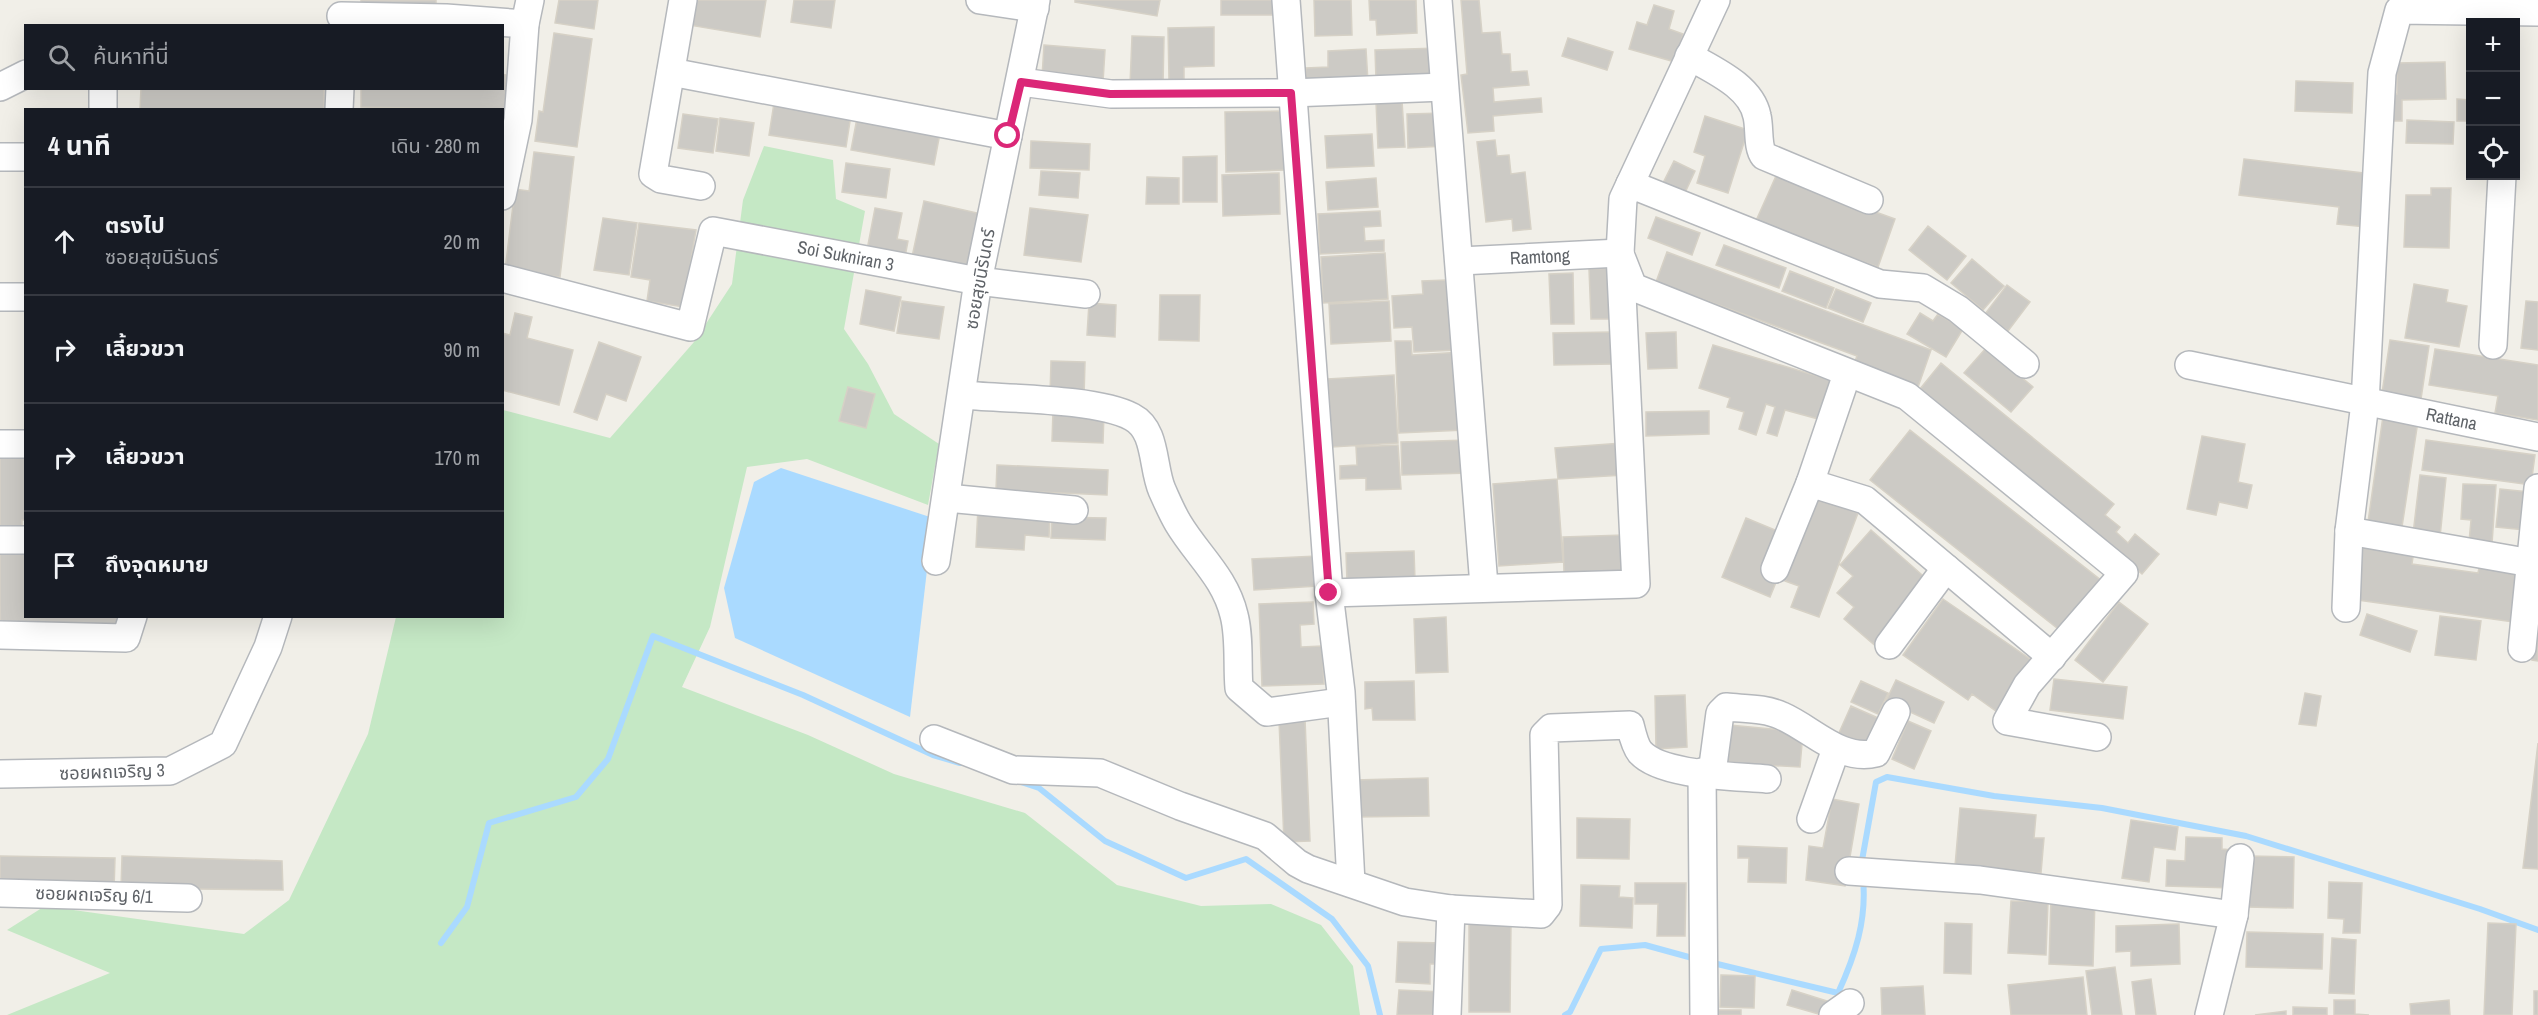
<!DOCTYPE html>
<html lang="th">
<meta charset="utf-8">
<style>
body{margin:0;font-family:"Archivo Narrow","Noto Sans Thai",sans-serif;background:#242831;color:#f1f3f6}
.controls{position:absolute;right:18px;top:18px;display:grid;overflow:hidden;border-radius:0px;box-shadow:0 6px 24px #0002}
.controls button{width:54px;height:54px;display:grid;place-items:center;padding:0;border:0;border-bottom:2px solid #363941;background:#171b24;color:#f1f3f6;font:30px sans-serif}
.stop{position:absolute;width:18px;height:18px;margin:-14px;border:4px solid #db2777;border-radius:50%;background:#fff}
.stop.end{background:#db2777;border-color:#fff;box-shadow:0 2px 6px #0008}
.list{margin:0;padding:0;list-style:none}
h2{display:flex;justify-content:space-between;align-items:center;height:78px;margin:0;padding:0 24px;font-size:26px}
h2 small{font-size:20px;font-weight:400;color:#9ea1a6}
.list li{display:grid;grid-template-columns:39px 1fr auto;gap:18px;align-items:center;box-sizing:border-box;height:108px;padding:0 24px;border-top:2px solid #363941}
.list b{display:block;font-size:22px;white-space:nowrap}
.list p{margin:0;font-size:20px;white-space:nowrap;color:#9ea1a6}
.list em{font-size:20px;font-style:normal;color:#9ea1a6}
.icon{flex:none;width:33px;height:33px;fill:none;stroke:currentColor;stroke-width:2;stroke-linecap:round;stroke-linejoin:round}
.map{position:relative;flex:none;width:2538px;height:1015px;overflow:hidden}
.search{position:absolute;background:#171b24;box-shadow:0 6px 24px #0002;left:24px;top:24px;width:480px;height:66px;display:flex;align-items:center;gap:15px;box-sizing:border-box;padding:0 21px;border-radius:0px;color:#9ea1a6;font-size:22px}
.panel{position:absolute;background:#171b24;box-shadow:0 6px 24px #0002;left:24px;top:108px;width:480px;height:510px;border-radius:0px}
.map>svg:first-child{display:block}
</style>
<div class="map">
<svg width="2538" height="1015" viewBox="0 0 2538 1015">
<rect width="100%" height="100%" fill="#f1efe8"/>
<path fill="#c5e8c5" d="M764,146L833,160L836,199L865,211L844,329L868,364L894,414L939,444L928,505L807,459L747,467L710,627L682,687L808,735L894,774L1025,813L1117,885L1201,906L1271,904L1321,925L1353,966L1360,1015H7L110,973L7,930L45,906L244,934L289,900L368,734L396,617L502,616L503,410L610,438L694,342L732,284L743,200Z"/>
<path fill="#aadaff" d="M781,468L933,518L910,717L735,638L724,588L754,482Z"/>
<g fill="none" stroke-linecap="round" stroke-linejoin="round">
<path stroke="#aadaff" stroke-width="6" d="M1021,782L1039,788L1105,841L1186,878L1246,859L1332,919L1368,966L1380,1015
M1861,866L1876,782L1887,777L1994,796L2102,808L2246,836L2480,909L2538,930
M441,943L467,907L489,823L576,797L608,759L653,636L803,695L933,755L960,763
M1709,962L1838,993C1855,956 1867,920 1863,879
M1565,1015L1570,1012L1601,949L1645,945L1696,959"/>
</g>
<path fill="#cccac5" stroke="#d6d1c6" stroke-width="1.5" d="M361,0H436V8L361,3Z
M559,0H598L594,29L555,23Z
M693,0H766L760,37L689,25Z
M794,0H835L831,28L791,22Z
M1075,0H1160L1157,16L1075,2Z
M1221,0H1277V15H1221Z
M1314,0H1351L1352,35L1315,36Z
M1369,0H1416L1417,33L1377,35L1376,20H1370Z
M1461,0H1479L1482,33L1500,32L1502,54H1510L1511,72L1527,71L1529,85L1493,88L1494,102L1541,98L1542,112L1493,116L1494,131L1468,133L1461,75L1467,74Z
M1654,5L1674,11L1669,29L1683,34L1675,62L1629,49L1637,22L1647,25Z
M1214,27V66L1184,67V80H1169L1168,28Z
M554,33L592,39L577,147L535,141L539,111L543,112Z
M1132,36L1164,37L1163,86L1130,85Z
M1568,38L1613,52L1607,70L1562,56Z
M1044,45L1105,50L1103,82L1042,77Z
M1439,48L1440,78L1376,80L1375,50Z
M1366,49L1368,82L1306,85V68L1328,67V51Z
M2445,62L2446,99L2402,100V121H2386V94H2397V63Z
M502,74L506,75L505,110L361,107V88H502Z
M2296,81L2353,83L2352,113L2295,111Z
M141,88H324V110H140Z
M2457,99L2470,100V121H2457Z
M1402,101L1405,147L1378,148L1376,102Z
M774,103L851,115L846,147L769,135Z
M1283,111L1285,170L1226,172L1225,112Z
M1444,113L1445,146L1408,148L1407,114Z
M683,114L718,119L713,153L678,148Z
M1705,116L1748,130L1728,193L1697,183L1705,156L1694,152Z
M720,118L754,123L749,156L716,151Z
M857,118L940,133L934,165L851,150Z
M2407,120L2454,122L2453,144L2406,143Z
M1372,134L1374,166L1327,168L1325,136Z
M1495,140L1497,156L1509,155L1511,174L1525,172L1531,229L1513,231L1512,219L1486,222L1477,142Z
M1031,141L1090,144L1089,170L1030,168Z
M534,152L574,157L560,277L505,270L515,189L529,191Z
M1217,156V202H1183V157Z
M2244,159L2372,174L2366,227L2337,224L2339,207L2239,195Z
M1674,161L1695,171L1683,197L1661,187Z
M846,163L890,169L886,198L842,192Z
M1041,171L1080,173L1078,198L1039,195Z
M1279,173L1280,214L1223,216L1222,175Z
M1776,176L1895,219L1878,267L1755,223Z
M1147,177L1179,178V204H1146Z
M1376,178L1378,207L1328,210L1326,182Z
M2431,188H2451L2449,248L2404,247L2406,195H2431Z
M924,201L986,215L973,270L912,257Z
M875,208L902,213L897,239L908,241L905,257L867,250Z
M1030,208L1088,215L1081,262L1024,255Z
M1380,211L1381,226L1364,227L1365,241L1384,240V251L1320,254L1318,214Z
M1656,217L1700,233L1692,255L1648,238Z
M603,218L637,223L629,275L594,270Z
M639,223L696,230L683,307L647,301L650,280L631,277Z
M1928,226L1966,256L1947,280L1909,250Z
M1724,245L1786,268L1779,288L1716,265Z
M1667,252L1931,350L1917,390L1853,366L1857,356L1656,282Z
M1385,253L1388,299L1323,303L1321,257Z
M1972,259L2004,286L1983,310L1951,283Z
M1610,268L1612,319H1591L1589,269Z
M1790,271L1834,288L1826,308L1782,291Z
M1573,273L1574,324H1551L1549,274Z
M1446,280L1448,308H1455L1458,350L1414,352L1412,327L1394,328L1392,296L1423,294L1422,281Z
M2414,284L2448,290L2446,302L2467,306L2459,347L2405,338Z
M2007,285L2030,302L2008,331L1985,314Z
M1836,289L1871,303L1863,322L1828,308Z
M866,290L901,297L894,331L860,324Z
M1160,295H1200L1199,341L1159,340Z
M902,301L944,307L939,339L897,333Z
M1389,301L1391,341L1331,344L1329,304Z
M2526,301L2538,302V350L2521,348Z
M1089,303L1116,305L1115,337L1087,335Z
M515,313L532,317L527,338L573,350L559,405L502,390V333L510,335Z
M1920,313L1933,321L1938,314L1963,329L1946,357L1907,334Z
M1613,332L1614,364L1554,365L1553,333Z
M1676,332L1677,368L1648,369L1646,333Z
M2390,340L2429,346L2421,399L2382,393Z
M1395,341H1411L1412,355L1462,352L1465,430L1399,433Z
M599,342L641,357L626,401L606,394L597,420L574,412Z
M1713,345L1834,381L1822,420L1785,410L1777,436L1767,433L1775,407L1766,404L1756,435L1739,429L1744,412L1727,407L1730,398L1699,388Z
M1986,348L2033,387L2011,412L1964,373Z
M2435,349L2538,365V420L2495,413L2498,396L2429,385Z
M1051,361L1085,362L1084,397L1050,395Z
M1941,363L2114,504L2105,515L2120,527L2116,532L2128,543L2135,534L2159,554L2142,574L1920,389Z
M1394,375L1398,443L1332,447L1328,379Z
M848,387L875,394L866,428L839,421Z
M1053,411L1104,413L1103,443L1052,441Z
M1709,411V434L1646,436V412Z
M2383,416L2418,421L2402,527L2368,522Z
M1910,430L2102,581L2062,632L1870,480Z
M2202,436L2245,444L2238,482L2252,485L2247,508L2219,502L2216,515L2187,509Z
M1468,440L1469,473L1402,475L1401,442Z
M2426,440L2535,455L2531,485L2422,470Z
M1622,443L1624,475L1558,479L1555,448Z
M1398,445L1401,489L1366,490V478L1340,479V466L1357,465L1356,447Z
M0,452L26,453V520H22V528H0Z
M997,465L1108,470L1107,495L996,490Z
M2420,475L2446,478L2440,537L2413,534Z
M1557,479L1563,562L1499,566L1493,484Z
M2463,484L2496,485L2492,544L2469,542L2471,520L2461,519Z
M2500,489L2529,492L2525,530L2496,527Z
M1816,498L1858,513L1819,617L1791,607L1799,586L1785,581Z
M978,508L1050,514L1049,537L1025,535L1024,550L976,547Z
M1052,517L1106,518L1105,540L1051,538Z
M1746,518L1780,532L1762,573L1777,580L1770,597L1722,577Z
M1871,530L1929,581L1879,649L1844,619L1854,607L1837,593L1853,576L1840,565Z
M1624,535L1626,582L1564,573L1563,537Z
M2359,542L2414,550L2412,564L2478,573L2480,563L2520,569L2513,622L2351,599Z
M0,547L26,548V616H119V627L0,625Z
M1414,551L1415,580L1347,582L1346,553Z
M1317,556L1318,586L1254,590L1252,559Z
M2538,594V661L2532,660Z
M1943,599L2036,663L2000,714L1972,694L1968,700L1903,655Z
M1313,602L1314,624L1300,625L1301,647L1322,646L1324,684L1262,686L1259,604Z
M2119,602L2148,624L2103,682L2075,660Z
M2367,614L2417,631L2410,652L2360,635Z
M2440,616L2481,621L2476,660L2435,655Z
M1446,617L1448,672L1416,673L1414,619Z
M2054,679L2127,687L2123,719L2050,710Z
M1896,680L1944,702L1934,723L1886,701Z
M1414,681L1415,720H1373L1372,708L1365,709V682Z
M1861,681L1888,693L1878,714L1851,702Z
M2305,693L2321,696L2316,726L2299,724Z
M1685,695L1687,747L1656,749L1655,696Z
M1851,706L1878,718L1865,746L1838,735Z
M1305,719L1310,841L1284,842L1279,720Z
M1908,721L1931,731L1914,769L1892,759Z
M1729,725L1803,732L1800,767L1726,763Z
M2538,743V869L2523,868Z
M1428,778L1429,816L1355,817V780Z
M1832,799L1859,804L1845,886L1806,880L1809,846L1823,848Z
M1960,808L2036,815L2034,838H2044L2041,873L1955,866Z
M1577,818L1630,819L1629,859L1577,858Z
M2131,820L2178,827L2175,850L2154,847L2149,882L2122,878Z
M2186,837L2222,838V849L2233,850L2231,888L2166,886L2167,860L2185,861Z
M1738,846L1787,848L1786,883L1748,882L1749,858H1738Z
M0,856L115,858L114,890L0,887Z
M122,856L282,861L283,890L121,888Z
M2248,856L2294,857L2293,908L2247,907Z
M2329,882L2362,883L2360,933H2343L2344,919L2328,918Z
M1635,883H1686L1685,936H1657L1658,904H1635Z
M1581,885L1620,886L1619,897L1633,898L1632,928L1580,926Z
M2051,898L2095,899L2093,966L2049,964Z
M2011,901L2048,902L2046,955L2008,953Z
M1469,917L1511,924L1510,1012H1469Z
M1945,923L1972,924L1971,974L1944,973Z
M2488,923L2516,924L2512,1015H2484Z
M2179,924L2180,964L2131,966V951L2116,952V926Z
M2247,932L2323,934L2322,969L2246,967Z
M2332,938L2356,940L2354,994L2329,993Z
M1398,942L1444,943V964H1430V984L1396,982Z
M2115,967L2122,1015H2092L2086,971Z
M1721,975L1755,976L1754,1008L1720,1007Z
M2083,977L2087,1015H2011L2008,985Z
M2151,979L2156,1015H2136L2132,982Z
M1923,986L1925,1015H1882L1881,988Z
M1399,990L1444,992L1442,1015H1397Z
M1792,990L1827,1001L1822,1015L1787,1005Z
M2534,991H2538V1015H2534Z
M2334,1000H2355V1014L2369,1015H2334Z
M2449,1000L2450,1015H2411L2410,1004Z
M2293,1007L2327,1008V1015H2293Z
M1713,1010H1741V1015H1713Z
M2286,1011V1015H2255Z"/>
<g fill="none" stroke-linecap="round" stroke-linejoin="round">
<g stroke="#b5b8bc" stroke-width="30">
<g id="minor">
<path d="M683,0L653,174L661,179L701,186"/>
<path d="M980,0L1035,8"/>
<path d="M1286,0L1329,593L1341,692L1351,883"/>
<path d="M1438,0L1484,586"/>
<path d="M341,16L446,18L525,24"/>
<path d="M1689,56C1713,70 1751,86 1757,116C1760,128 1757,147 1764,156L1869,200"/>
<path d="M671,72L1008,136"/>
<path d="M1021,82L1111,94L1291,93L1444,87"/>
<path d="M0,87L26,74"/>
<path d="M103,110V88"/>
<path d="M339,110L340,88"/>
<path d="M0,157H26"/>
<path d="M1630,184L1880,284L1923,288L1958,309L2025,364"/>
<path d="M502,196L518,120L525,24L530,0"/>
<path d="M1622,259L1633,287L1907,396L2124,573L2027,685L2007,721L2097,737"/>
<path id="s1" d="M1460,261L1620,253"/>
<path id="s2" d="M502,278L690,327L713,231L978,281L1086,294"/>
<path d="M0,297H26"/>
<path d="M2493,345L2502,176"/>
<path id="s3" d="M2189,365L2538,437"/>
<path d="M962,395C1005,399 1096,398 1132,417C1157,430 1152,467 1162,490C1167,501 1172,513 1178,523C1197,555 1225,577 1234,615C1240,637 1237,665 1239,688L1267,712L1341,702"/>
<path d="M0,444H26"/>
<path d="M1810,483L1865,500L2052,657"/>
<path d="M947,498L1074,510"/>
<path d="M2349,531L2531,563"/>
<path d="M0,540H26"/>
<path d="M936,561L978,281L1036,0"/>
<path d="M1775,569L1810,483L1847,374"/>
<path d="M1329,593L1636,584L1620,253L1623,199L1716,0"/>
<path d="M2346,608L2349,531L2365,403L2382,73L2399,10L2538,12"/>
<path d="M0,635L126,638L133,616"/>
<path d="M1889,645L1946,568"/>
<path d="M2522,648L2538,488"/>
<path d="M934,739L1013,770L1100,773L1180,806L1265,836L1297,863L1308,869L1405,902L1451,909L1541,914L1548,905L1544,735L1551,728L1630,725C1632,733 1635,746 1640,752C1661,776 1735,776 1767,779"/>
<path d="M1702,772L1704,1015"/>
<path d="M1712,773L1720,713L1726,707C1745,709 1765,708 1782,716C1812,729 1841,762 1876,753L1896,712"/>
<path d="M0,774L170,771L223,744L268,647L278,616"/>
<path d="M1811,819L1836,749"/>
<path d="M1849,871L1980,880L2234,915"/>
<path d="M0,893L188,898"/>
<path d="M1447,1015L1451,909"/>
<path d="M1833,1015L1850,1003"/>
<path d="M2209,1015L2234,915L2240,858"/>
</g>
</g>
<use href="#minor" stroke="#fff" stroke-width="27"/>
</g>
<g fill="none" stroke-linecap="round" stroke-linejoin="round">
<path stroke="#db2777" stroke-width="8" d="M1008,136L1021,82L1110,94L1291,93L1329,593"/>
</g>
<g text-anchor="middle" stroke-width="5" stroke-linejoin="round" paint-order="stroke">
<g font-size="18" fill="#5f6368" stroke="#fff">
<text dy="6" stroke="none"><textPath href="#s2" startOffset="428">Soi Sukniran 3</textPath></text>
<text dy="6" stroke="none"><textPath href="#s1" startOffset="80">Ramtong</textPath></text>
<text transform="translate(980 279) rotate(-80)" y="6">ซอยสุขนิรันดร์</text>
<text dy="6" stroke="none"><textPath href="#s3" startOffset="268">Rattana</textPath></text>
<text transform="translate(112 772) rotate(-2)" y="6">ซอยผถเจริญ 3</text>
<text transform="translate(94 895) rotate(2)" y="6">ซอยผถเจริญ 6/1</text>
</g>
</g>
</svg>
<div class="controls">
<button>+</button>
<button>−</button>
<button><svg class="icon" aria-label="locate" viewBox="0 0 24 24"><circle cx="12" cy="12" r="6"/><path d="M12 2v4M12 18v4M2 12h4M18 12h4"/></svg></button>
</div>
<div class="stop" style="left:1008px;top:136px"></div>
<div class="stop end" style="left:1329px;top:593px"></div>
<div class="search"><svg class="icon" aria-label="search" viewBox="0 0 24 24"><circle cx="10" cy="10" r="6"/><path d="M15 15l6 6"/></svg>ค้นหาที่นี่</div>
<section class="panel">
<h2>4 นาที<small>เดิน · 280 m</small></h2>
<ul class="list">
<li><svg class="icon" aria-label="ahead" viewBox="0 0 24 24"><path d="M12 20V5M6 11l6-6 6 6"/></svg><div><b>ตรงไป</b><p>ซอยสุขนิรันดร์</p></div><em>20 m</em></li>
<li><svg class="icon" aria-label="right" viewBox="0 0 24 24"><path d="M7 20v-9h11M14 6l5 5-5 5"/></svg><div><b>เลี้ยวขวา</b></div><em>90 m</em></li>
<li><svg class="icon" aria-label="right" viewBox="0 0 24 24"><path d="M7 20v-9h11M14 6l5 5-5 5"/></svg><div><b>เลี้ยวขวา</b></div><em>170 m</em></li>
<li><svg class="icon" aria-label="arrive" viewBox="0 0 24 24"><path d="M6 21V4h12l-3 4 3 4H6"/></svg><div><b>ถึงจุดหมาย</b></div></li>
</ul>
</section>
</div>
